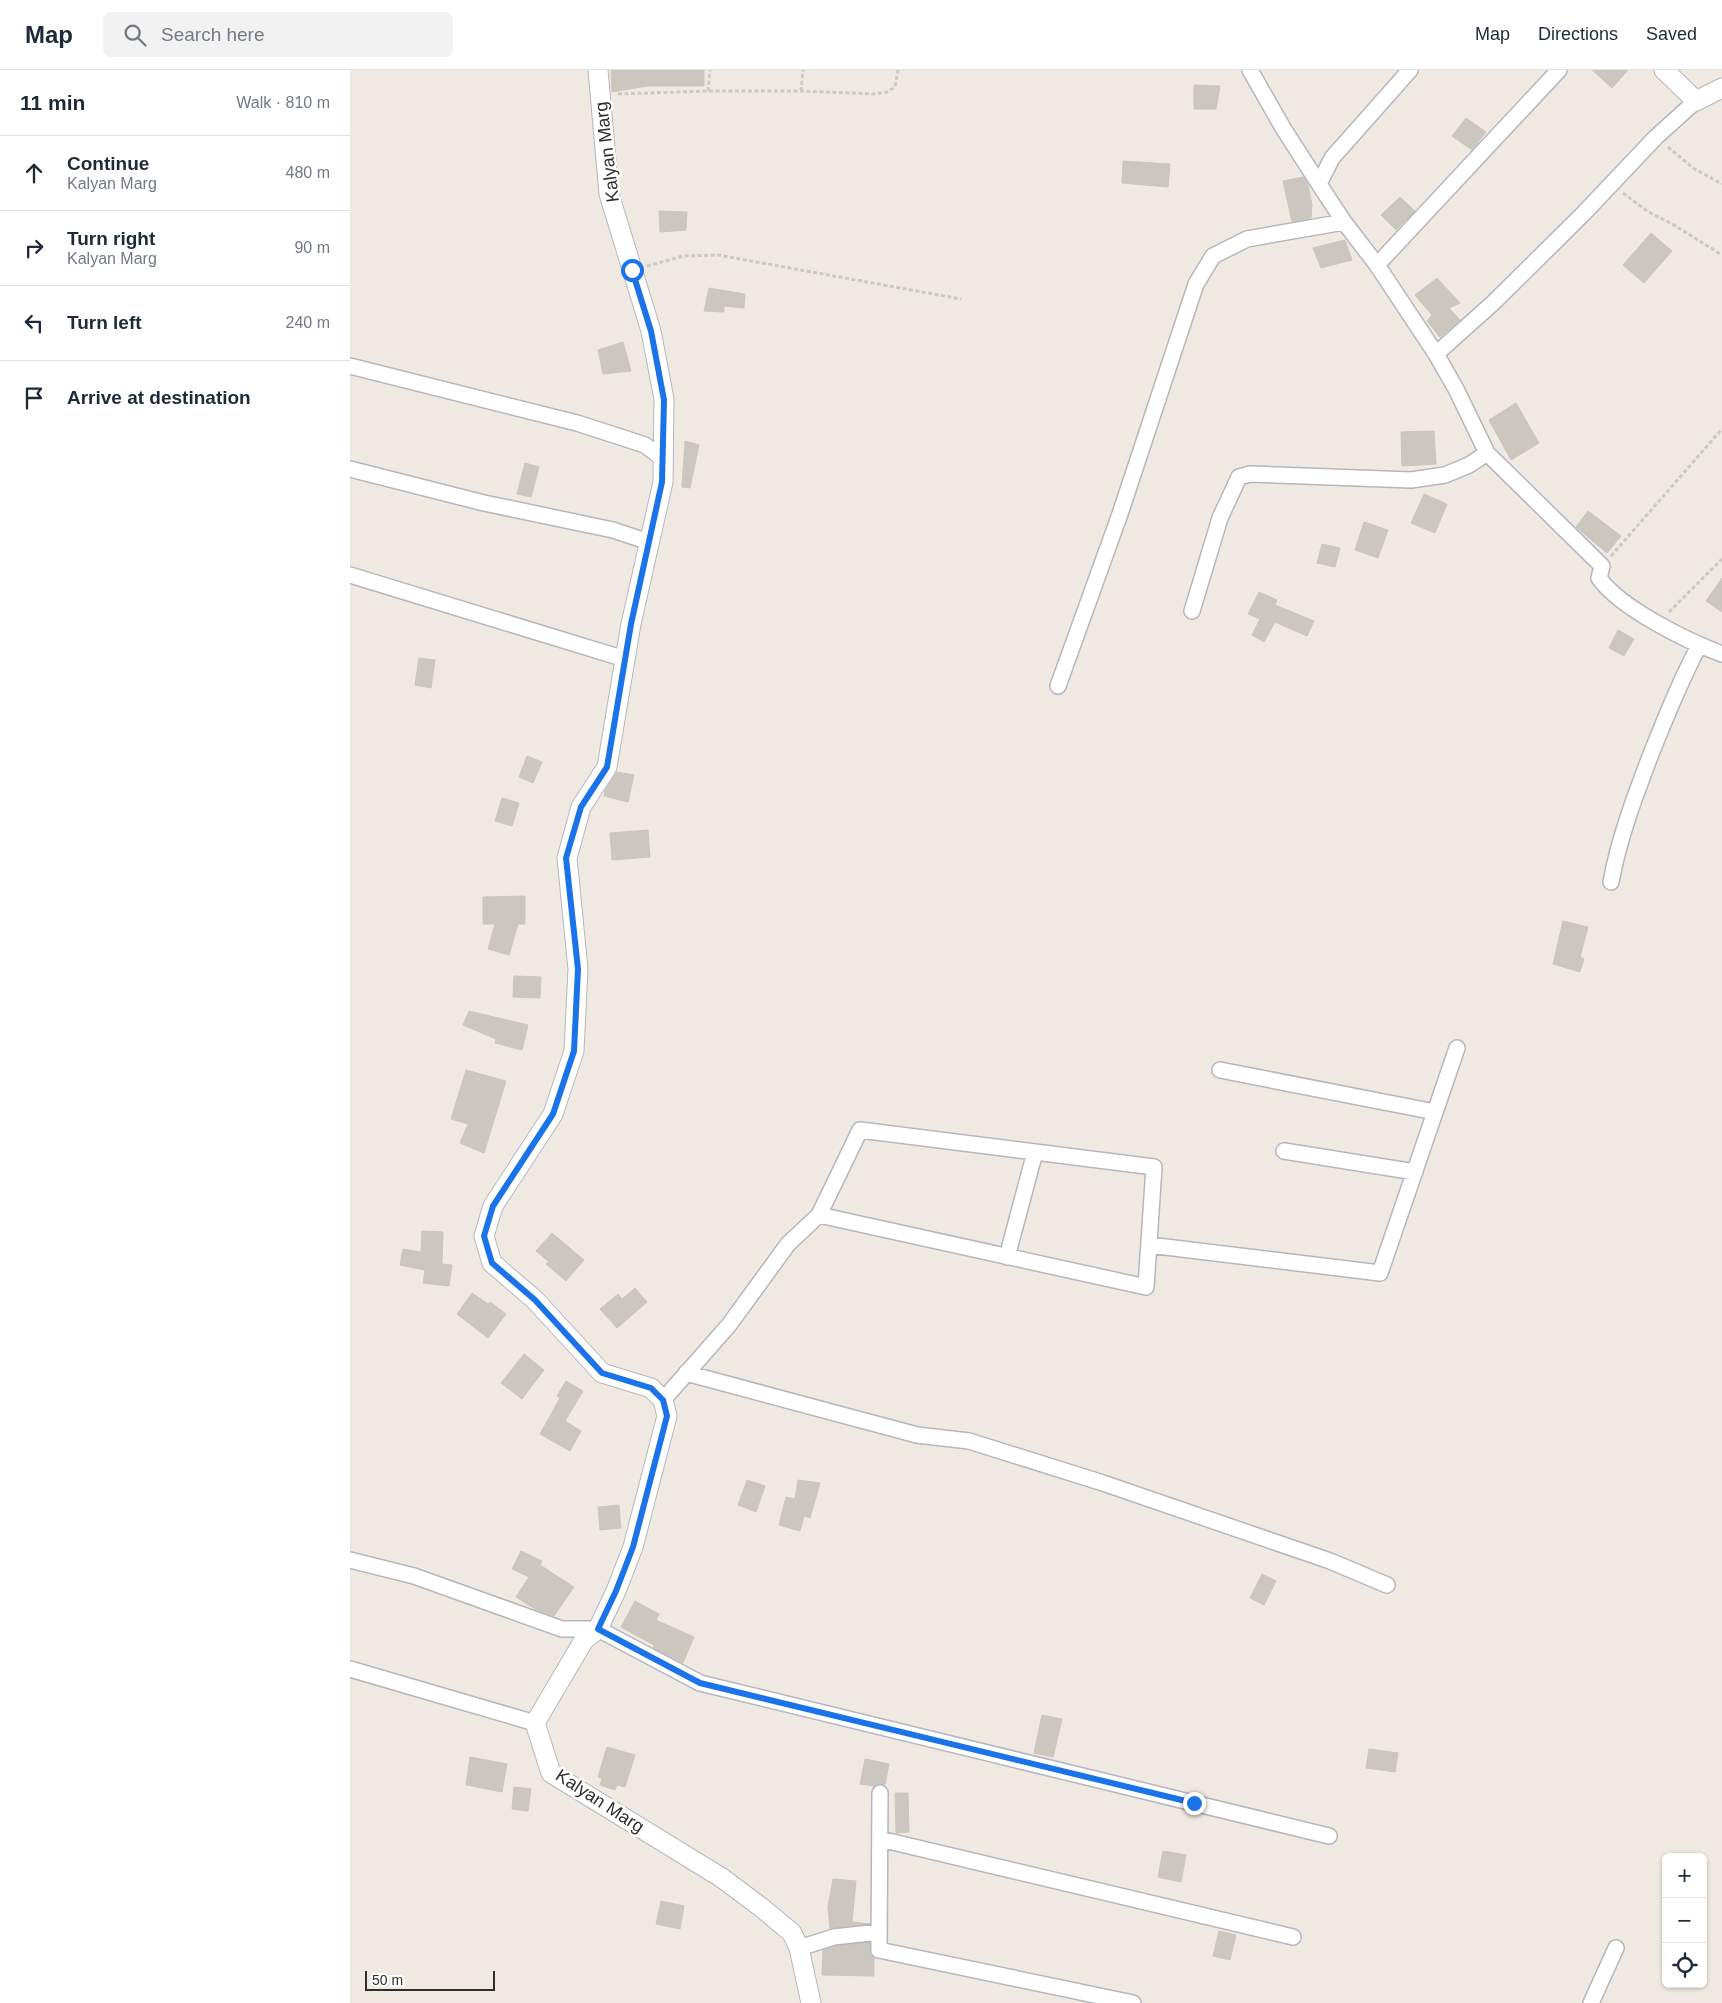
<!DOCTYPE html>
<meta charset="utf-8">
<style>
body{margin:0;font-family:Arial,sans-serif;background:#f2f2f3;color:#1f2937}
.controls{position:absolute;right:15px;bottom:15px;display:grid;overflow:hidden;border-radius:8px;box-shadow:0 1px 4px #0004}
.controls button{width:45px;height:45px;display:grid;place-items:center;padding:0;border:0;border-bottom:1px solid #e0e1e3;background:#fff;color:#1f2937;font:25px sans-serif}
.scale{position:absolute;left:15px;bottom:12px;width:130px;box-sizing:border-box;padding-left:5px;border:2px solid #2e2e2e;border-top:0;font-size:14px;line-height:18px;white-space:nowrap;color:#2e2e2e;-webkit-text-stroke:4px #fff;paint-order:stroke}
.stop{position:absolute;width:15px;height:15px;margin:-11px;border:4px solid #1a73e8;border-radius:50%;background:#fff}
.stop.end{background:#1a73e8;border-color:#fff;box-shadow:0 1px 5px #0008}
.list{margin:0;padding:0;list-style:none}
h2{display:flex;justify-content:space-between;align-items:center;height:65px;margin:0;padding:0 20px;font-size:21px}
h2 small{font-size:16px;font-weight:400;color:#747a83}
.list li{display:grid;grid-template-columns:32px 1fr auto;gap:15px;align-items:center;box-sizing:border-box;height:75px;padding:0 20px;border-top:1px solid #e0e1e3}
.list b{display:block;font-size:19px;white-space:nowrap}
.list p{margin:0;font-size:16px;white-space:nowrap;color:#747a83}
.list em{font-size:16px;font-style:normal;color:#747a83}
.icon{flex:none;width:28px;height:28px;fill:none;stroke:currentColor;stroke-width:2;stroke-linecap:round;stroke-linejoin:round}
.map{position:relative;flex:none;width:1372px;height:1933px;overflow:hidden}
header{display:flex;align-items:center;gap:30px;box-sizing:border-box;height:70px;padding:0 25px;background:#fff;border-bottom:1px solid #e0e1e3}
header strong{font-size:24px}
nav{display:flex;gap:28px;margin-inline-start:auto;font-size:18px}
.search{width:350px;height:45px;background:#f2f2f3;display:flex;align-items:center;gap:12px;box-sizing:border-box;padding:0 18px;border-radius:8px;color:#747a83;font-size:19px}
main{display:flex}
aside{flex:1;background:#fff}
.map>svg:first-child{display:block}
</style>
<header>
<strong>Map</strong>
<div class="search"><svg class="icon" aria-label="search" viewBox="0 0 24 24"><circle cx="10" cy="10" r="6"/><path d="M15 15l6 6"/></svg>Search here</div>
<nav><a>Map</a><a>Directions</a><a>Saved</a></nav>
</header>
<main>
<aside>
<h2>11 min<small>Walk · 810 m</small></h2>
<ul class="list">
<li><svg class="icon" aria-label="ahead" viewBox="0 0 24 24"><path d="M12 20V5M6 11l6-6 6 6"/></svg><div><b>Continue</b><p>Kalyan Marg</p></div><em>480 m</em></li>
<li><svg class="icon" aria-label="right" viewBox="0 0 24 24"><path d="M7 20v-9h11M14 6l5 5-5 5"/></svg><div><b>Turn right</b><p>Kalyan Marg</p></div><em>90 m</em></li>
<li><svg class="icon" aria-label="left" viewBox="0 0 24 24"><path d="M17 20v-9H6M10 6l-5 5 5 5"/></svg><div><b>Turn left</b></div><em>240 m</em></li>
<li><svg class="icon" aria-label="arrive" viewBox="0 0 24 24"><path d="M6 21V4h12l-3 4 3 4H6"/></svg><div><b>Arrive at destination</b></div></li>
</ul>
</aside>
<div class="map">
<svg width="1372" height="1933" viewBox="0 0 1372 1933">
<rect width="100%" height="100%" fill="#efe9e1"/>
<path fill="#cbc7bf" stroke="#cbc5ba" d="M261,0H354V16H297L262,22Z
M1242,0H1278L1262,18Z
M844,15L870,16L866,39H844Z
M1116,48L1136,62L1122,80L1102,66Z
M773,91L820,94L818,117L772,113Z
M954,107L958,115L962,135L961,148L942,152L933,111Z
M1050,127L1065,141L1046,160L1031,145Z
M309,141L337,142L336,160L310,162Z
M1301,163L1322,181L1294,213L1273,195Z
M995,170L1002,190L971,198L963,178Z
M1087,208L1110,233L1099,238L1110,250L1090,267L1077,251L1082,245L1065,225Z
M359,218L395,224L394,238L374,236V242L354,241Z
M273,272L281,301L253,304L248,280Z
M1166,333L1189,373L1161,390L1139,350Z
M1084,361L1086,394L1052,396L1051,362Z
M335,371L349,375L340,418L332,417Z
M175,393L189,397L181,427L167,424Z
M1074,424L1097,434L1085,463L1061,453Z
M1238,441L1271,466L1257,483L1226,457Z
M1014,452L1038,460L1028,488L1005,480Z
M972,474L990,478L985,497L967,493Z
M1372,508V542L1356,531Z
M909,522L927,530L925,535L964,551L957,566L925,552L914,572L902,565L910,549L898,544Z
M1268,560L1284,569L1274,586L1259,578Z
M69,588L85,590L81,618L65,615Z
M177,686L192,692L183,713L169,707Z
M267,702L284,705L278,732L254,726L255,720Z
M152,728L169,733L162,756L145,751Z
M298,760L300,787L262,790L260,763Z
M175,826V854H168L159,885L138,879L145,854H133V827Z
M1213,851L1238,857L1230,887L1234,889L1230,902L1203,894Z
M164,906L191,907L190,928L163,927Z
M119,941L178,955L172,980L145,973L146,969L113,955Z
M116,1000L156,1011L134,1083L110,1073L118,1054L101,1049Z
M72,1161L93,1162L92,1194L102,1195L99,1216L73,1213L75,1200L50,1195L53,1179L71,1182Z
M202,1163L234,1190L216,1211L196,1194L199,1192L186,1181Z
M285,1218L297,1232L267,1258L250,1239L268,1224L272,1229Z
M122,1223L138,1234L140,1232L156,1244L138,1268L107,1244Z
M174,1284L194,1300L172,1329L151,1313Z
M216,1311L233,1321L215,1351L231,1361L220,1381L190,1364L210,1328L207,1326Z
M397,1410L415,1416L406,1442L388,1435Z
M448,1410L470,1413L460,1448L454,1446L450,1461L429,1455L436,1427L445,1429Z
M269,1435L271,1458L250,1460L248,1437Z
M171,1481L192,1491L190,1495L224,1517L204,1546L185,1539L166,1527L179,1507L162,1499Z
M912,1504L926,1511L914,1535L900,1528Z
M285,1531L309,1544L306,1550L344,1567L333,1593L303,1578L304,1575L271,1557Z
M692,1645L712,1649L703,1687L684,1683Z
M257,1677L285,1685L275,1717L267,1715L265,1720L250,1715L252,1708L248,1707Z
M1019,1679L1048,1683L1045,1702L1016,1698Z
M120,1687L157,1694L152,1722L116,1715Z
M515,1689L539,1694L535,1715L530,1714L524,1716L510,1714Z
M164,1717L181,1719L178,1741L162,1739Z
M545,1723H558L559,1762L546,1763Z
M813,1781L836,1785L831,1812L808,1807Z
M483,1809L506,1811L502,1852L520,1854L480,1859L478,1837Z
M311,1831L334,1836L330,1859L306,1854Z
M869,1861L886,1865L880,1890L863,1886Z
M520,1872V1884L524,1888V1906L472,1905L473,1880L486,1876Z"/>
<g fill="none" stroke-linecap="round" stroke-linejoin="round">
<g stroke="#b4b7c1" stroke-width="18">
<path id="minor" d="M900,0L933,58L969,114L994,152L1027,195L1086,284L1106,319L1137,383L1252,496L1249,508C1270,538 1337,571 1372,584
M969,114L982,88L1060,0
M1027,195L1209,0
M1086,284L1143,233L1234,143L1306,67L1346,31
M0,296L227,353L295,375L313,389
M0,399L134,433L263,460L299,472
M0,505L275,589
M842,541L870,448L889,407L900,404L1061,410L1095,405L1119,395L1137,383
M708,616L770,444L846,214L863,186L897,169L994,152
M1261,812C1269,768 1285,726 1301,684C1316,647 1330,611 1349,576
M870,1000L1085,1042
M934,1081L1065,1102
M799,1175L1030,1203L1107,978
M657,1187L685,1082
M336,1303L567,1365L619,1371L753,1413L980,1491L1037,1515
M313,1330L379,1255L438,1174L469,1145L510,1060L804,1097L796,1217L469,1145
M0,1490L64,1506L212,1559H248L350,1613L979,1766
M0,1599L185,1653
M530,1723L529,1880L783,1933
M530,1769L943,1867
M449,1878L484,1867L529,1862
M1241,1933L1266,1878"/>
</g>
<g stroke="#b4b7c1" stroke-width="21">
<path id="tertiary" d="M248,0L259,124L301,261L314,329L313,412L281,554L257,697L231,737L217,788L228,899L224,981L203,1044L143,1136L134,1166L142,1193L185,1230L252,1303L301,1318L313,1330L317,1346L283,1477L266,1521L248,1559L234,1570L185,1653L201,1703L372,1808L412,1838L442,1863L449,1878L461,1933
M1314,0L1346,31L1372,18"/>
</g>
<path stroke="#c9c9c9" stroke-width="3" stroke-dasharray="4 2.5" stroke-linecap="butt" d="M358,21L360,0
M451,21L453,0
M268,24L358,21H451L524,24L537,22L545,17L548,0
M1318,77L1343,98L1372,114
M1273,123L1297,141L1324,155L1372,185
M297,196L333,186L368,185L611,229
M1261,486L1372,359
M1319,542L1372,489"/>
<use href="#minor" stroke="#fff" stroke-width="15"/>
<use href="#tertiary" stroke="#fff" stroke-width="19"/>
</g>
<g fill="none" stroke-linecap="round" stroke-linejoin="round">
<path stroke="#1a73e8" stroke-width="6" d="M282,200L301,261L314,330L312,412L281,554L257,697L231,737L216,788L228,899L224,981L203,1044L143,1136L134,1166L142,1193L185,1230L252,1303L301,1318L313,1330L317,1346L283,1477L266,1521L248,1559L350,1613L844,1733"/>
</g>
<g text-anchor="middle" stroke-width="5" stroke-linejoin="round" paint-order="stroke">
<g font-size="18" fill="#2e2e2e" stroke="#fff">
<text transform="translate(257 82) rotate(-97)" y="6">Kalyan Marg</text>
<text transform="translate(250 1731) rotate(33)" y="6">Kalyan Marg</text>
</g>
</g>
</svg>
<div class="controls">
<button>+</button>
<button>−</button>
<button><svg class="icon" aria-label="locate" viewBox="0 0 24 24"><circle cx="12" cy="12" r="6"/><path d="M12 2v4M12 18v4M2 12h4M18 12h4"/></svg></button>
</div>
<div class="scale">50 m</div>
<div class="stop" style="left:282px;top:200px"></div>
<div class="stop end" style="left:844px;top:1733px"></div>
</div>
</main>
